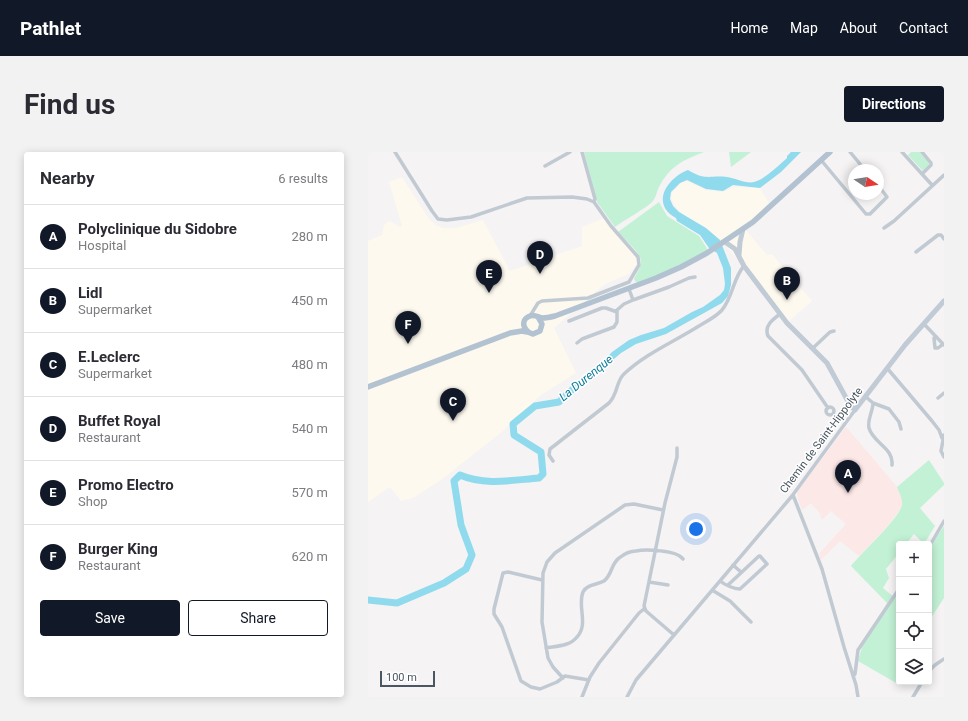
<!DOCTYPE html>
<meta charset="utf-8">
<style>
body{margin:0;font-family:Roboto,sans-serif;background:#f2f2f3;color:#2b2b33}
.controls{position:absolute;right:12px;bottom:12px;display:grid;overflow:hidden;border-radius:4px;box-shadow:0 2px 10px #0003}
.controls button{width:36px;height:36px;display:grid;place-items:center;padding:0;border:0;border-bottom:1px solid #e1e1e2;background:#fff;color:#2b2b33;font:20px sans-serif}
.compass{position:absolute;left:480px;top:12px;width:36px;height:36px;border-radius:50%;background:#fff;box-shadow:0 2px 10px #0003;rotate:102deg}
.scale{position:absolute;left:12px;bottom:10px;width:55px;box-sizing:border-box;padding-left:4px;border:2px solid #4a5661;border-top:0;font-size:11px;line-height:14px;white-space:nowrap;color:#4a5661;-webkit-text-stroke:3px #fff;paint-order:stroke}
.you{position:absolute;left:328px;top:377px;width:14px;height:14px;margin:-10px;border:3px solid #fff;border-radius:50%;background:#1a73e8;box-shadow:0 0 0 6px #1a73e833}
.badge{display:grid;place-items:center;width:26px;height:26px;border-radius:50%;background:#111827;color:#fff;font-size:13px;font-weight:700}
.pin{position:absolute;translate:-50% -33px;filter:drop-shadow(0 1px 2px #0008)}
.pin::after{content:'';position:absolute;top:21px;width:14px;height:12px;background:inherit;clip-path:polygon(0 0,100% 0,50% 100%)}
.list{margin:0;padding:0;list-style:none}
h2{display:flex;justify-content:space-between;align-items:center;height:52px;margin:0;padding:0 16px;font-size:17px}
h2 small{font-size:13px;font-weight:400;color:#7c7c81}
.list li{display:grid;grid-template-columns:26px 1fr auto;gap:12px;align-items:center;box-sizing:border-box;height:64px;padding:0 16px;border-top:1px solid #e1e1e2}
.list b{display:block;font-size:15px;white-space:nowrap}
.list p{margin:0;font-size:13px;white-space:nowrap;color:#7c7c81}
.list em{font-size:13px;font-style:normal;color:#7c7c81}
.actions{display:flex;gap:8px;padding:12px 16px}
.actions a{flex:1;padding:9px 0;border:1px solid #111827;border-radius:4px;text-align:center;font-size:14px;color:#111827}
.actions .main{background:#111827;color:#fff}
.icon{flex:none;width:22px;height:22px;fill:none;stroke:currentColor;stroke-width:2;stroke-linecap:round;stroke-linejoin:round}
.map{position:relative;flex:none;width:576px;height:545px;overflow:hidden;border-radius:4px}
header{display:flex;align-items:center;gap:24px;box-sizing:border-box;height:56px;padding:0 20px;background:#111827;color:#fff}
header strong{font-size:19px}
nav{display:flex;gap:22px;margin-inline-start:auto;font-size:14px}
.intro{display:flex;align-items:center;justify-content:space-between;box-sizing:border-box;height:96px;padding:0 24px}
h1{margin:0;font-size:28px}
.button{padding:10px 18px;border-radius:4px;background:#111827;color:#fff;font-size:14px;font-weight:700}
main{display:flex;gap:24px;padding:0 24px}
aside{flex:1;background:#fff;border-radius:4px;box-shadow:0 2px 10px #0003}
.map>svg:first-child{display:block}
</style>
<header>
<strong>Pathlet</strong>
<nav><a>Home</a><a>Map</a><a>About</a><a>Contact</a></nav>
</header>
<div class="intro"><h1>Find us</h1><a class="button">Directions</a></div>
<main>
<aside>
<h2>Nearby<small>6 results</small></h2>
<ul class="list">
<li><span class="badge">A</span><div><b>Polyclinique du Sidobre</b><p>Hospital</p></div><em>280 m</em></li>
<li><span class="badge">B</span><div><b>Lidl</b><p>Supermarket</p></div><em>450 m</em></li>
<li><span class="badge">C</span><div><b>E.Leclerc</b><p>Supermarket</p></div><em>480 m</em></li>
<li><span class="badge">D</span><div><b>Buffet Royal</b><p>Restaurant</p></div><em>540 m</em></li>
<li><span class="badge">E</span><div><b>Promo Electro</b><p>Shop</p></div><em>570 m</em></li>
<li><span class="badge">F</span><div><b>Burger King</b><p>Restaurant</p></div><em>620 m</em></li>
</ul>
<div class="actions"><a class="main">Save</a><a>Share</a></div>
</aside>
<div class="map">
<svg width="576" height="545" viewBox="0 0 576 545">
<rect width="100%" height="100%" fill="#f5f3f3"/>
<path fill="#fdf9ef" d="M34,25L61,67L69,74L76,76H88L115,68L142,119L214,94V75L236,66L269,105V112L261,122L237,132L186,176L208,221L173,243L135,279L73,328L45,346L33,349L22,335L0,350V89L14,83L16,73L19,70L22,69L32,75L34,74L21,30Z
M319,29L338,38L355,40L366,35L392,36L401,51L376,76L399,103L404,102L444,149L419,171L376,114L352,88L311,59L306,52L303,46L304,41L313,31Z"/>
<path fill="#fce8e6" d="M478,275L529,335L534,348V352L531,359L517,377L491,404L472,389L453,408L451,402L478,372L463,359L454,368L451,360L443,351L434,358L430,346L429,340Z"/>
<path fill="#c3f1d5" d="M216,0H336C315,8 302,14 291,35C289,39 288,45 285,49C282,54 253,70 247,75L229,50Z
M361,0H383L363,15Z
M543,0H552L561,10V13L555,19L540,3Z
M291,50L299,64L331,84L340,98L304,117L271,130H268L266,127C268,122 272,117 273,112C275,102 256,87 250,80Z
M561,308L576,331V333L552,356L567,374L556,392L546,382L538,392H531V401L518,417L521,426L515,436L527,446L531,442V529L530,532L490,509L494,495L519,451L483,414C493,401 531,367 534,353C535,347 531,341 529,335Z
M576,374V446L561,469V397Z"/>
<path fill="#90daee" d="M423,0H433L413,20L392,36L365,33L355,39L338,37L319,28L312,31L303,40L302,47L305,54L311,60L338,76L352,88L363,116V133L360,144L354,151L336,161L298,182L268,192L253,201L233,218L228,224L206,238L198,245L204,234L210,228L216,226L230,215L244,200L261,188L273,183L296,176L324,160L335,155L352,143L356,138L357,132L355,116L349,101L341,96L332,83L309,69L308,66C282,52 299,26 320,18C338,29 341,23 359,25C367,26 378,32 386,30C396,28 411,13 419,6V4Z"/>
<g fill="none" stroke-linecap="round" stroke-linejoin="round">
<path stroke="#90daee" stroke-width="7" d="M0,448L29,451L76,431L98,417L104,403L93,373L86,329L92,323C117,334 145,328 171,326L175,322L173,300L146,283L145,272L167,254L191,250L205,237"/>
<path stroke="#c1cad2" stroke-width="3.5" d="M27,0L64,59L70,67L79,68L103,65L159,46L204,45L219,47L226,50L243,74L270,105L271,113L261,130L220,146L174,149L170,151L162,164
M214,0L227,47L226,50
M482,0L497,18
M534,0L564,33
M453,8L498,62H502L519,45L510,33
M177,14L202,0
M554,22L563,13V11L554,0
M516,76L526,69L576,23
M548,100L570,83H573L576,87
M261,137L265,148L301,135L321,126L327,125
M412,162C404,168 396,174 400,184L434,218L460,256
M201,169L234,156H238L249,160
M556,172L576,193
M568,185L566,186L567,196H570L575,192
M209,191L214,187L246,175L249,170V158L256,152L265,148
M445,196L462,180L466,179
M519,216L564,269L571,278L574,286
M498,245L505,251L521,257L531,270L533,277
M570,246L576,241
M505,251C505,259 499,268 501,276C505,291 526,296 524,313
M458 259a4 4 0 1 1 8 0a4 4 0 1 1-8 0Z
M576,283L573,299L576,305
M185,309L181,303L182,297L241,251C250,242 248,229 256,222C276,203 303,191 326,177C335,171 347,166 354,158C365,145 365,126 376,114
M425,343L454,417L476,495L488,533L490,545
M561,395L576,369
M365,413L373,420
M174,428L140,420L135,421L126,457V462L134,475L153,529L163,535L172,537L189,530L197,524L221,528
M352,429C357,433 366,437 372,437L399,412L392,404H391L360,433
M281,430L300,433
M344,438L362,449L383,470
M306,483L278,459L276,454L297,351L309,305V296
M178,496C189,494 202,494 209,485C221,472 209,454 215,440C219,432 229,433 236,429C244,423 243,412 251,406C256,402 262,399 268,399C277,397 309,398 315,407
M561,519L567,513L576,507
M485,524L487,522L490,498L531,437
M195,526L185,515L180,506L174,470L175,421L179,410L187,401L257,353L266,352L295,358
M214,545L222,525L231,511L271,461L276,457
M259,545L268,528L424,344L487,258
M545,545L554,530"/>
<path stroke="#c1cbd6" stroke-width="5" d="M357,90L367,97L376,114L419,171L459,211L482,253L487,258L537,193L576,149
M371,103L372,90L375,77"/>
<path stroke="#b3c2d1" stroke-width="5.5" d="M170,165L174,172L172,179L165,182C156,180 151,168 162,164C166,162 170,165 174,166C178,166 183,165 187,164L288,126L313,115L339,101L385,70L462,0
M0,235L142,181L154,179L159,180"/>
</g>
<g text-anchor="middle" stroke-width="3" stroke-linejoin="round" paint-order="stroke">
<g font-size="11" fill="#4a5661" stroke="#fff">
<text transform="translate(453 288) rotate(-53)" y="4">Chemin de Saint-Hippolyte</text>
</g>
<g font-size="12" font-style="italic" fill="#0c7c9b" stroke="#fff">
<text transform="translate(218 226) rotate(-39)" y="4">La Durenque</text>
</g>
</g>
</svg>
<div class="controls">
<button>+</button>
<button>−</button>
<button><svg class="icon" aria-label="locate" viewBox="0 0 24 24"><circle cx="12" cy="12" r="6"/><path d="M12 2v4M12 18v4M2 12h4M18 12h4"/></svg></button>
<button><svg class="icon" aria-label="layers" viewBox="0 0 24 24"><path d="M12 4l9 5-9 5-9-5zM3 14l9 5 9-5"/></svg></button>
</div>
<svg class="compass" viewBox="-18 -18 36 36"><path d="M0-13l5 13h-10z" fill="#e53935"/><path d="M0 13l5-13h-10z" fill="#7c7c81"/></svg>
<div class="scale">100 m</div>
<div class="you"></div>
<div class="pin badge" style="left:480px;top:341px">A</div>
<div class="pin badge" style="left:419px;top:148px">B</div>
<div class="pin badge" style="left:85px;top:269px">C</div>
<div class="pin badge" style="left:172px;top:122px">D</div>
<div class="pin badge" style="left:121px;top:141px">E</div>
<div class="pin badge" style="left:40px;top:192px">F</div>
</div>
</main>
